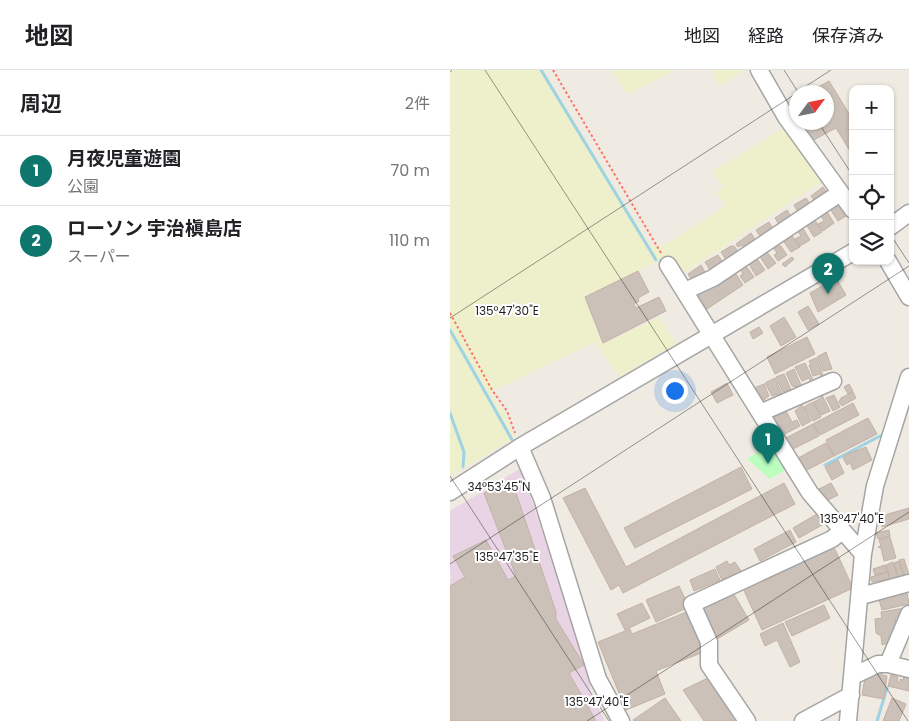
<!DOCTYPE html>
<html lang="ja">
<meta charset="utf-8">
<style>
body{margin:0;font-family:Poppins,"Noto Sans JP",sans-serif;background:#f2f2f2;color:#202124}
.controls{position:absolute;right:15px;top:15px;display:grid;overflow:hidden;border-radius:10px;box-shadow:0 1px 4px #0004}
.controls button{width:45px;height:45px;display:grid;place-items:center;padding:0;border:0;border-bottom:1px solid #e0e0e0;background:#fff;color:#202124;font:25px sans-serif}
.compass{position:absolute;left:339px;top:15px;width:45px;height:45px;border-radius:50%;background:#fff;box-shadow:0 1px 4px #0004;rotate:57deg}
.you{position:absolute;left:224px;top:320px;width:18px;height:18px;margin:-12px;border:4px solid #fff;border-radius:50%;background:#1a73e8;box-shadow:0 0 0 8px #1a73e833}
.badge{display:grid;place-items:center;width:32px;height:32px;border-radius:50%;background:#0f766e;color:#fff;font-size:16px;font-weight:700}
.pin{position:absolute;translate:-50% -41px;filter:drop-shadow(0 1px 2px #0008)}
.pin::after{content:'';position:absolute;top:26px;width:18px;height:15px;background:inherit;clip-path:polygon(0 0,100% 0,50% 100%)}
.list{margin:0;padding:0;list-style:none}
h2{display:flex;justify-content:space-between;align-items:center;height:65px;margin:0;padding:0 20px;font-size:21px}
h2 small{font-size:16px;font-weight:400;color:#757577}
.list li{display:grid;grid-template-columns:32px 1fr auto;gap:15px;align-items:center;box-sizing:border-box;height:70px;padding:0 20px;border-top:1px solid #e0e0e0}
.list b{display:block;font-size:19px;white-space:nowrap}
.list p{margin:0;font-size:16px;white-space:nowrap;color:#757577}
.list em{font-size:16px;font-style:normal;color:#757577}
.icon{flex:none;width:28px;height:28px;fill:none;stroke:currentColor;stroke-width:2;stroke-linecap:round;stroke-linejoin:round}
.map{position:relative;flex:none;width:459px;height:651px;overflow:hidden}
header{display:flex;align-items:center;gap:30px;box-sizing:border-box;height:70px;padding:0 25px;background:#fff;border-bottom:1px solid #e0e0e0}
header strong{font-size:24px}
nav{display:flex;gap:28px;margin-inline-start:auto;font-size:18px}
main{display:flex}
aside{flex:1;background:#fff}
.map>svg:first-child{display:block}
</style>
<header>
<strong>地図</strong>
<nav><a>地図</a><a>経路</a><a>保存済み</a></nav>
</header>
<main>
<aside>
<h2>周辺<small>2件</small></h2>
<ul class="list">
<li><span class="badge">1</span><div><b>月夜児童遊園</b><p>公園</p></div><em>70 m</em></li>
<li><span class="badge">2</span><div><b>ローソン 宇治槇島店</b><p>スーパー</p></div><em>110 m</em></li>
</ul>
</aside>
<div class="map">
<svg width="459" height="651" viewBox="0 0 459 651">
<rect width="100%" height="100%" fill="#f0ebe2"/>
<path fill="#e9d4e5" d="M71,398L137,595L141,623L155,651H0V509L2,508L0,504V441Z"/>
<path fill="#eef0cc" d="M0,0H93L201,177L214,175L276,136L266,122L273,117L263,101L337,56L376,109L230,205L219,186L135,226L152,274L210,247L226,274L169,307L145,272L40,322L55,344L65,368L0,406Z
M161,0H226L177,24Z
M262,0H297L269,16Z"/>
<path fill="#bbfec0" d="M321,373L337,399L320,409L297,389Z"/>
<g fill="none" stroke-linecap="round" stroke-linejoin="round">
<path stroke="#9fd2e2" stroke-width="3" d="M91,0L206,190
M0,260L65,375
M0,343L14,382L13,397
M375,395L432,365
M152,632L162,651
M427,651L437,618"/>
</g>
<path fill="#ccc1b8" stroke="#c3b1a4" d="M379,11L403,50V86L386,58L360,72L349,52H377V22H359Z
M347,30V48L339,35Z
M373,117L377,123L366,133L361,126Z
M356,128L361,135L349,144L344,135Z
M385,135L387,137L389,136L396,146L388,151L380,139Z
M337,140L342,148L330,156L325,148Z
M376,140L384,153L373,161L368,154L374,151L370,144Z
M362,150L363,152L365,150L372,162L364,167L356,154Z
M319,152L323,159L311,168L306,160Z
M352,157L360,170L350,176L345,169L351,166L347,160Z
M301,163L306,171L295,179L292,175L288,177L286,174Z
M338,165L340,168L342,166L350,177L341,182L332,169Z
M281,176H284L288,181L276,190L271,182Z
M328,176H331L337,185L328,191L324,185L327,183L324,179Z
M316,181L326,193L318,199L309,185Z
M268,185L272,191L260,200L255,192Z
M342,187L344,189L335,197L332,194Z
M307,189L315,200L306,206L299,194Z
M251,195L255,202L242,211L238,204Z
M296,196L304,207L295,213L290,206L293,204L291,200Z
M188,201L199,222L188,228L189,231L184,234L186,238L209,227L216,241L153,273L135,227Z
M284,201L293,215L254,241L245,227Z
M386,208L396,225L368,242L360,223Z
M358,236L369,254L358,260L348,242Z
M334,247L346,267L331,276L320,256Z
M309,257L313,263L303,269L300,262Z
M357,267L365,284L325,304L317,287Z
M376,282L382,299L373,301L367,287Z
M366,288L373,305L371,306L370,304L363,306L359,295H361L359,291Z
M355,293L364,312L361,313L359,308L352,311L345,297Z
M344,299L351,315L348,317L342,316L336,303Z
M334,304L342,322L339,323L338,320L333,322L326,307Z
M325,308L333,326L330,328L328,324L322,326L315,313Z
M277,313L283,325L267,333L261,322Z
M314,314L319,326L311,332L304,318Z
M399,314L403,321L398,324L394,317Z
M403,322L406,328L392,336L389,332L391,328Z
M372,325L380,341L371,345L364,332L371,328Z
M384,325L390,337L383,341L376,328Z
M363,332L371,347L363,351L354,337Z
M403,333L409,345L370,365L363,354Z
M352,335L361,351L352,356L345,341Z
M336,341L342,352L347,350L350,356L333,365L324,350V347Z
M418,348L427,364L384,386L376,370Z
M363,354L369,366L341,380L334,369Z
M376,373L384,386L355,401L348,388Z
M416,377L422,390L403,400L400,393L397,395L393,388L395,385Z
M388,390L394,403L382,410L375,397Z
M291,397L302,419L185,478L174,458Z
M62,411L106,542V549L134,595L119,603L146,651H0V516L15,507L3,486L36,470L58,510L66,506L34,423Z
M334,413L345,434L173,523L169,515L161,520L113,428L135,418L176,497Z
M381,413L388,425L376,431L369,419Z
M459,438V449L432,457L431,446Z
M367,444L372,455L349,468L343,458Z
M340,460L346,472L310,491L304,479Z
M439,460L440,466L428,469L426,463Z
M440,467L446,488L434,491L431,478L428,477L431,476L429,470Z
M382,473L403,518L312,560L291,514Z
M454,489L459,505L454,506L449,490Z
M277,491L279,495L285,492L293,504L274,514L266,497Z
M449,491L454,507L449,508L444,493Z
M443,492L448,509L441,511L436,495Z
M435,495L437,502L425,505L423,499Z
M265,499L270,510L244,521L240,510Z
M438,502L439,509L422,512L421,507Z
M229,516L239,537L206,552L196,530Z
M456,518L459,534L432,540L428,526Z
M282,521L299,550L267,569L250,540Z
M192,533L200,548L175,560L167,544Z
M374,535L380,548L342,566L335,552Z
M455,538L456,546L445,548L448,561L445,570L432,575L431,566L426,563L425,549L432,548L431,542Z
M239,541L256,581L206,601L215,624L176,640L148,572L180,559L182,564Z
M333,553L350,592L340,597L327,570L315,576L310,564Z
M416,602L432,603V605L437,606L434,629L412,625Z
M455,602L459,603V621L438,616L441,605L448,607L447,612H450V609L453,610Z
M262,606L292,651H254L233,620Z
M215,628L231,651H184L183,650Z
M442,628L456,634L449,651H433Z"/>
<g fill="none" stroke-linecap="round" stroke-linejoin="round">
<g stroke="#a5a5a5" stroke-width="19">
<path id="minor" d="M309,0L336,47L403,140
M440,157L459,143
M438,191L459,227
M218,195L360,423L413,484
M235,221L263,208L390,123
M310,343L383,311
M70,377L92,428L148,609L171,651
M0,422L70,377L403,182
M411,526L459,513
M438,594L459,599
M403,606L428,594H438L459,544
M297,651L259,595V572L242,534L382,469L392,461
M353,651L401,625
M398,651L413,484L425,416L459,307"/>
</g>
<path stroke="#ff7464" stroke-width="2" stroke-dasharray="2.5 2.5" stroke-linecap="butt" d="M103,0L211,183
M0,243L42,320L57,341L65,363"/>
<use href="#minor" stroke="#fff" stroke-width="16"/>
</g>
<path fill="none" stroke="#1e1e1e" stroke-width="1" stroke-opacity="0.45" d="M35,0L458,651M334,0L348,22M0,2L2,0M347,22L381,0M368,52L403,106M440,164L459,193M0,248L347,23M0,406L159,651M0,494L459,196M137,651L459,442"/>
<g font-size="12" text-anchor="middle" fill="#1e1e1e" stroke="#fff" stroke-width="4" stroke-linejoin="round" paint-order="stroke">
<text x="57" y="245">135°47'30"E</text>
<text x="49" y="421">34°53'45"N</text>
<text x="402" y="453">135°47'40"E</text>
<text x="57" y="491">135°47'35"E</text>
<text x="147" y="636">135°47'40"E</text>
</g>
</svg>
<div class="controls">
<button>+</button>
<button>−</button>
<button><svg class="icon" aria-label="locate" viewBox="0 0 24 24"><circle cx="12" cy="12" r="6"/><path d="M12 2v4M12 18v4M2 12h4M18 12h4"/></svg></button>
<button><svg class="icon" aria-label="layers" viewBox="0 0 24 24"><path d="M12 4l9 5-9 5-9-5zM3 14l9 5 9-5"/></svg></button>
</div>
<svg class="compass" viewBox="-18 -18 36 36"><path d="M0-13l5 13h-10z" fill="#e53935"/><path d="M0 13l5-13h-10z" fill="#757577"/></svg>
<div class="you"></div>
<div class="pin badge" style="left:318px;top:394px">1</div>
<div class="pin badge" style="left:378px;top:224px">2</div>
</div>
</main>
